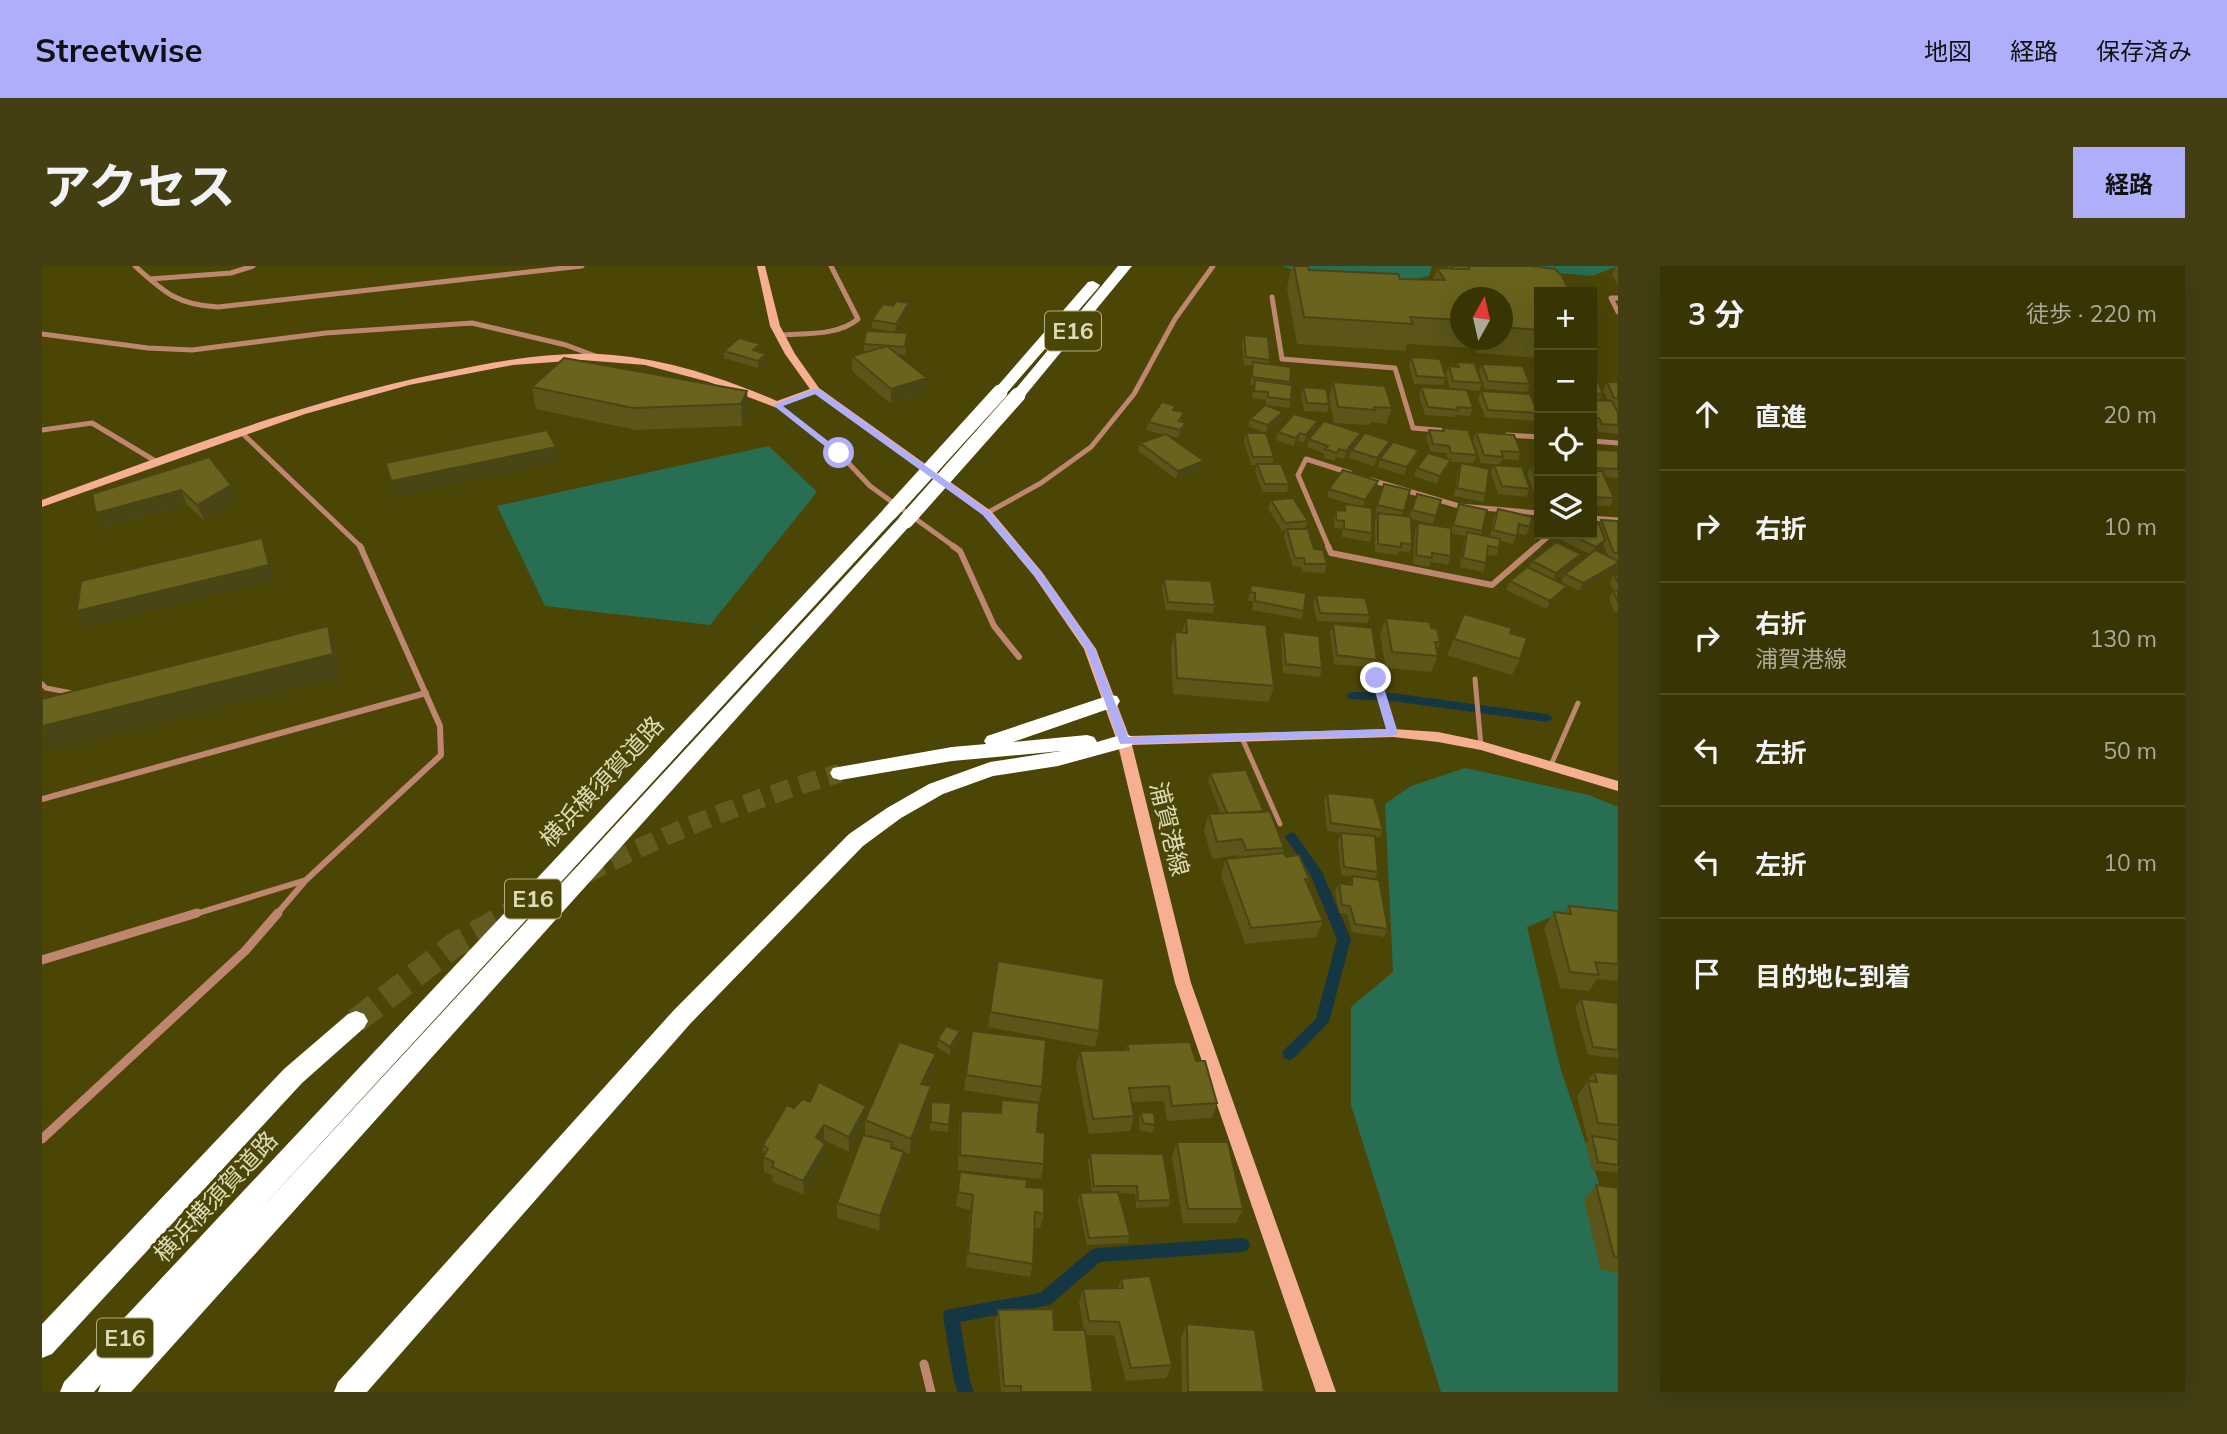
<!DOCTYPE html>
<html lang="ja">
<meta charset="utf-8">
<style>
body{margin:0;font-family:Mulish,"Noto Sans JP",sans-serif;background:#433f13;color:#f1f3f6}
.controls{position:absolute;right:21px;top:21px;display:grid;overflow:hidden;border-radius:0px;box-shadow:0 7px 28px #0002}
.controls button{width:63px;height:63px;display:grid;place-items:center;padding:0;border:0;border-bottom:2px solid #524f26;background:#383404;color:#f1f3f6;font:35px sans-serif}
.compass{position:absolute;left:1408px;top:21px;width:63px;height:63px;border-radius:50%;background:#383404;box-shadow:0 7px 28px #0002;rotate:8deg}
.stop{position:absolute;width:21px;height:21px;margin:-16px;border:5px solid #aeaefa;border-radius:50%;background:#fff}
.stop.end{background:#aeaefa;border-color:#fff;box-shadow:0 2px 7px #0008}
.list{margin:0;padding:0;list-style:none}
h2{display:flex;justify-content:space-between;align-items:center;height:91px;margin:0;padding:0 28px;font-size:30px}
h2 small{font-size:23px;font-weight:400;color:#abaa9a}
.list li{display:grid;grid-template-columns:46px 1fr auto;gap:21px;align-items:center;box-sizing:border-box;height:112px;padding:0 28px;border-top:2px solid #524f26}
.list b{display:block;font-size:26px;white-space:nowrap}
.list p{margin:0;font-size:23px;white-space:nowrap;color:#abaa9a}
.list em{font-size:23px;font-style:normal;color:#abaa9a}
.icon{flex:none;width:38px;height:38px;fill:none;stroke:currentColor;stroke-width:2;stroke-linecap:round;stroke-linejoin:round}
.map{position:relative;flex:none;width:1576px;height:1126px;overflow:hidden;border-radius:0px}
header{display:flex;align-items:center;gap:42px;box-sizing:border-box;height:98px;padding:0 35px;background:#aeaefa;color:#111}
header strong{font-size:33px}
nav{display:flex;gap:38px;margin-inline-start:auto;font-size:24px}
.intro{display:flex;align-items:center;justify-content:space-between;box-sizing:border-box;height:168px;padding:0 42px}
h1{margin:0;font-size:49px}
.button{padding:18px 32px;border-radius:0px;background:#aeaefa;color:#111;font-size:24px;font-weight:700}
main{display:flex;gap:42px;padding:0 42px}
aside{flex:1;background:#383404;border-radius:0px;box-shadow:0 7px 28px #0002}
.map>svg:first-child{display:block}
</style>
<header>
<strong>Streetwise</strong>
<nav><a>地図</a><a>経路</a><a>保存済み</a></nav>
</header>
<div class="intro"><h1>アクセス</h1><a class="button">経路</a></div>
<main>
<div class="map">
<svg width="1576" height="1126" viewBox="0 0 1576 1126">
<rect width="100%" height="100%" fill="#4b4506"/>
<path fill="#286e52" d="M1241,0H1390L1387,10L1353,18L1274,14Z
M1434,0H1576L1550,10Z
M727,180L775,226L668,359L503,340L455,240Z
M1423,502L1547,529L1576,541V657L1519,647L1485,661L1518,801L1576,974V1126H1399L1309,839V741L1351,706L1343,538L1369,520Z"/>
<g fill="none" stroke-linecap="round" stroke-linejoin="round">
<path fill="#153743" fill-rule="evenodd" d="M1311,426L1350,427L1505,448L1511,452L1505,456L1350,435L1307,433L1305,430L1307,427Z
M1249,566L1253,568L1280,606L1309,673L1287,756L1252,792L1247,794L1242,792L1240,788L1242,784L1274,753L1295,673L1268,608L1243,571Z
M1200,972L1206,974L1208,979L1206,984L1200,986L1058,996L1008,1039L918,1056L928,1115L932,1126H916L912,1115L901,1050L903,1044L998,1027L1049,984L1055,982Z"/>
<path stroke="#615b20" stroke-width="19" stroke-dasharray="19 10" stroke-linecap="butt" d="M467,649C571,590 683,540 798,507"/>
<path stroke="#615b20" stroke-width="25" stroke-dasharray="25 12" stroke-linecap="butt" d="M314,755L411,680L470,647"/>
<path stroke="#be866f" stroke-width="5" d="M1334,412L1351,467
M1433,413L1439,480
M0,418L4,422L30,427
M1200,472L1238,558
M1509,499L1536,437"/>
<path stroke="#be866f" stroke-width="5" d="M93,0C122,26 135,39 176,41L540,0
M108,13L189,7L211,0
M1230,31L1240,93L1353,102L1371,162L1407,165
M1576,32H1569L1576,46
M0,68L106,82L150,84L284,67L430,57L524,79L556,91
M738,69C763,67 796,70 816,53L789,0
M735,139L797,187L828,220L914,282
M0,164L50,157L115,196
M199,166L320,282
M1465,169L1497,171
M1550,175L1576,177
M1329,214L1417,240L1497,247
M945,247L999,217L1049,181L1092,128L1133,53L1171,0
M1550,252L1576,254
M1287,282L1256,209L1264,193L1308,207
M1493,282L1509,268"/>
<path stroke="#be866f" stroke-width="6" d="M911,280L918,285L952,360L977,391
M1286,280L1289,287L1450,319L1495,280
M0,533L384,427
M150,649L264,614
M234,649L264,614L399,489L398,460L318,280"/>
<path stroke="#be866f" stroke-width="9" d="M0,694L155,647
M0,873L203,685L236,647
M882,1098L889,1126"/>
<path fill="#f6af92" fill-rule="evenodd" d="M715,0H723L738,60L753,88L777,122L949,245L1000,306L1054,383L1087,470L1351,463L1396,466L1439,475L1576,515V525L1439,484L1396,476L1351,471L1090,479L1149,717L1294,1126H1274L1133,717L1075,475L1042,383L992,310L941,249L773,128L735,142L667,116L603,99L540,94L471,99L367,119L263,148L0,241V234C131,186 262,135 399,107C450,96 504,86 557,88C619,91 679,111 735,135L768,123L743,88L728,60Z"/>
<path fill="#fff" fill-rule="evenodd" d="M1076,0H1090L981,132H971L969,129L971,126Z
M1051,15L1058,19L1056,22L963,129H953L951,126L953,123L1046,16Z
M848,242L856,247L854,251L213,949L858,251L864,250L872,255L89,1126H56L59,1118L52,1126H18L22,1116L842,243Z
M1068,429L1075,430L1078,435L1075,440L971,476L1045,469L1052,471L1055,476L1082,468L1089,470L1092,475L1089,480L1016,500L951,510L901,528L859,552L821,580L648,758L325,1126H292L296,1116L632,744L807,568L845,542L887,518L948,496L1019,485L910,495L798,514L791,512L788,507L791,502L910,481L944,478L942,475L945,470Z
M314,745L322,748L326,755L322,762L260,817L10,1088L0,1092V1058L242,803L306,748Z"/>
<path stroke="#fff" stroke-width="15" d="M848,247L958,126
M864,255L976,129"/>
</g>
<path fill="#5b551a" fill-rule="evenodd" d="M1250,0H1266L1267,4L1358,13L1391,14L1395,2H1406V0H1489L1497,26V92L1435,87L1432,82L1365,78L1363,85L1255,78L1245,22ZM1418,32H1460V74H1418Z
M1574,0H1576V19L1570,9Z
M867,44L853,66L830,62V54Z
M1202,69L1228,94L1227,98L1248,116L1249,134L1247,142L1224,139V134L1210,132L1212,119H1208L1211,100L1202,99L1200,77Z
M865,75L863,89L855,88L884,127L849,138L810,105V90L822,86V78Z
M682,85L718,86L724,96L716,102L682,92Z
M1369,91L1404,112L1401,119L1372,118L1367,99Z
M1415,96L1440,117L1437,125L1408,123L1404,108L1407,100L1413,101Z
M1440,98L1488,118L1485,126L1443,123L1437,105Z
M1494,102H1497V125L1491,109Z
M1550,109L1561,128L1558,134L1566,135L1561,124L1565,116H1576V168L1557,166L1554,160H1550Z
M1291,116L1350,142L1344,158L1329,156L1328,159L1292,157L1287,132Z
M490,121L705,125L706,147L700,160L594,164L494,143Z
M1261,121L1287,138L1285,146L1262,145L1259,129Z
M1379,121L1431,142L1428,150L1414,149L1413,151L1383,149L1377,129Z
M1439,125L1496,147L1492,155L1443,151L1436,133Z
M1133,144L1140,154V155L1142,164L1136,172L1126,169L1162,195L1161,203L1134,213L1096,185L1098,177L1123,169L1104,164L1106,156Z
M1208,153L1239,154L1224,167L1232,191L1230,198L1247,218L1245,226H1221L1213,206L1215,199H1209L1202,175L1204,167H1223L1206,160Z
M1276,155L1273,163L1262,177L1256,175L1252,180L1234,174L1236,166Z
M1401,162L1435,189L1431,197L1408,196L1406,202L1395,218L1372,210L1375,202L1405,193L1404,187L1389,186L1384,172L1387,164L1400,165Z
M1434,166L1479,186L1476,194L1460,193L1458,199L1439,197L1431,174Z
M1267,173L1316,174L1302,193L1295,191L1292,195L1281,191L1282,187L1265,181Z
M1550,182V183L1576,185V212L1562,211L1572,232L1568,240L1550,239Z
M1345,183L1332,200L1307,192L1310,184Z
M1374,192L1362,209L1336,201L1338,193Z
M1419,197L1444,228L1441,236L1412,230L1416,205Z
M1452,199L1488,223L1484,231L1456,228L1449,207Z
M1489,200L1497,201V236H1496L1485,208Z
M1342,218L1368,224L1360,250L1367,251L1375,228L1394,250L1391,258L1369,253L1370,278L1367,287L1357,285L1356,289L1333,286V255L1335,248L1333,247Z
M189,219L195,235L162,254L145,239L61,263L50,228Z
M1287,223L1333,224L1321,240L1330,267L1328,276L1300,271V263L1292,262V252L1294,244L1301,245L1303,238L1312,239L1285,231Z
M1229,234L1266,255L1263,263L1272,283L1285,298L1283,307L1261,306L1259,301L1251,300L1242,271L1244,264L1240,265L1226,242Z
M1417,238L1440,265L1439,269L1448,271L1452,251L1456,243L1488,261L1484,269L1475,267L1471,278L1458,275L1457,282L1454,290L1445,289L1444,297L1441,306L1418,301L1423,270L1409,267V290L1406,299L1389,296L1387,301L1371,298L1373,265L1376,257L1409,264Z
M1559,254L1576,255V299L1573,304L1537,325L1519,316L1523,308L1548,288L1520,274L1523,268H1550ZM1561,278L1564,285L1567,291L1555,285L1559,283Z
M1539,288L1535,296L1512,314L1521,328L1505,343L1464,324L1468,315L1487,302L1490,295Z
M1572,308L1576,309V346H1572L1567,332L1571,325L1568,317Z
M1122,313L1173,339L1171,347L1124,344L1120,322Z
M1209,319L1262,345L1259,353L1210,344L1211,335H1206Z
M1274,329L1328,349L1325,357L1275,355L1271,338Z
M1422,348L1468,367L1478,393L1470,409L1405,389Z
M1144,352L1232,420L1227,436L1131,428L1129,382L1133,366L1140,367Z
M1344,352L1389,362L1398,376L1395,385L1396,390L1389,406L1344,402L1338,368Z
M1291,358L1335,394L1332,402L1292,398L1288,366Z
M1241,366L1280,402L1278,411L1241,407L1239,374Z
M1168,507L1222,546L1242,582L1240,588L1267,613L1265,619L1281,655L1274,671L1203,678L1179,609L1184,593L1196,592L1195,589L1170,593L1162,564L1167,548H1179L1166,515Z
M1285,527L1341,564L1337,572L1333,571L1336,606L1333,613L1346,663L1342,671L1310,666L1305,648L1297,647L1293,625L1297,617L1307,618L1310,611L1299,609L1296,575L1299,567L1285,565L1282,535Z
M1527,640L1576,647V715L1555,713L1547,725L1518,722L1502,662L1512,646L1522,647Z
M956,695L1057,765L1053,781L946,761Z
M1539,733L1576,737V792L1546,789L1533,741Z
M918,765L917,773L908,789L895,781L896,773Z
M930,765L1000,821L997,836L922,824Z
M1085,778L1154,795L1175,837L1170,852L1125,855L1122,835L1090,836L1092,850L1088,865L1047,868L1034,800L1038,785L1083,784Z
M894,788L893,804L885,820H889L887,835L868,888L850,880L849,882L862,886L860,901L837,964L795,952V937L826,870L823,869V855L807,886L782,874L781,876L783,893L762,929L731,916L730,909L722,906L721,879L752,842L823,854Z
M1552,806L1576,808V907L1550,904L1544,878L1548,872H1545L1535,830Z
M960,834L995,866L1002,898L999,913L916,904L917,860L919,845L958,847Z
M909,837L906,866L888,864V844Z
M1099,846L1113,859L1110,867L1098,865L1097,854Z
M1135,876L1201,943L1194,957H1141L1130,891Z
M1048,887L1129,934L1126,941L1094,942L1093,928L1076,927L1088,970L1086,977L1045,979L1036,935L1038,927H1050L1046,895Z
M918,906L984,921L1002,948L998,962L993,961L991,998L988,1011L924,1001L928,944L914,940Z
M1554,919L1576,922V1007L1559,1004L1542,934Z
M1079,1013L1130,1099L1124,1112L1084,1115L1072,1069H1044L1051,1126H959L953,1057L956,1044L1012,1064H1042L1037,1036L1041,1023L1076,1022Z
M1145,1058L1222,1126H1140L1139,1072Z"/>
<path fill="#4a4515" d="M867,37V44L853,66L854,58Z
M718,78V86L711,92V84Z
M724,88V96L716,102V95Z
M885,112L884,127L849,138V123Z
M705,125L706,147L700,160L699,138Z
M1241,146L1239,154L1224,167L1226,159Z
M1276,155L1273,163L1262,177L1264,169Z
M1144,157L1142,164L1136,172L1138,164Z
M1258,167L1256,175L1252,180L1254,172Z
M1319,167L1316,174L1302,193L1304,185Z
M1348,175L1345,183L1332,200L1335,192Z
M514,181L516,197L354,231L349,215Z
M1377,184L1374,192L1362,209L1365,201Z
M1409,194L1406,202L1395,218L1398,210Z
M1162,195L1161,203L1134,213L1136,205Z
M1336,215L1333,224L1320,242L1323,234Z
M189,219L195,235L162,254L155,239Z
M139,224L145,239L61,263L54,247Z
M220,272L226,288L232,315L43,361L35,345Z
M1563,274L1559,283L1550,289L1554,281Z
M1539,288L1535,296L1510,315L1514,307Z
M1576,297L1573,304L1537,325L1541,317Z
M1525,320L1521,328L1505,343L1508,335Z
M286,360L294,383L299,411L9,485L0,468V460Z
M918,765L917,773L908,789V781Z
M894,788L893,804L878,834L879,818Z
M889,820L887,835L868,888L869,873Z
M824,840L823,855L807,886V871Z
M782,859V874L775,886L774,871Z
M783,878V893L762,929L761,915Z
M862,886L860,901L837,964L838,950Z"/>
<path fill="#6a631e" stroke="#4a4515" stroke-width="2" d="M1252,0H1266L1267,4L1356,8L1358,13L1403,14L1395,2L1427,3L1428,0H1489L1513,3L1520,10L1528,26H1497V64L1460,61V32H1418V54L1368,51L1371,58L1262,51Z
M1410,0H1427L1426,3H1411Z
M854,35L867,37L854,58L830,54L841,38L851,40Z
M824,65L865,67L863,81L822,78Z
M1202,69L1226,71L1228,94L1204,91Z
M697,72L718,78L711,84L724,88L716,95L682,85Z
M845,80L885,112L849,123L810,90Z
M1369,91L1398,93L1404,112L1375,110Z
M522,92L705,125L699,138L591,142L490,121Z
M1211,96L1249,101L1248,116L1210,111Z
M1415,96L1432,97L1440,117L1411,115L1407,100L1417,101Z
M1440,98L1481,100L1488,118L1446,115Z
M1550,109H1553L1561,128L1550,127Z
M1213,114L1250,119L1249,134L1226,131V126L1212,125Z
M1291,116L1343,120L1350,142L1332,141L1333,144L1296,141Z
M1565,116H1576V132H1572Z
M1261,121L1284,123L1287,138L1265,137Z
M1379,121L1425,124L1431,142L1415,141L1416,144L1386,141Z
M1439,125L1488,128L1496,147L1446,144Z
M1550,134L1570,135L1576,147V159L1560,158L1557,152H1550V140H1552Z
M1120,136L1134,140L1131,144L1142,146L1137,155L1144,157L1138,164L1106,156Z
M1223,139L1241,146L1226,159L1208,153Z
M1252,148L1276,155L1264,169L1258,167L1254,172L1236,166Z
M1282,155L1319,167L1304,185L1297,183L1295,187L1283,183L1286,180L1267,173Z
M1401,162L1426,164L1435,189L1409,187L1407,180L1391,178L1387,164L1402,165Z
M505,164L514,181L349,215L344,197Z
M1434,166L1472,169L1479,186L1459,185L1461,191L1442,189Z
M1204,167H1224L1232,191H1211Z
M1323,167L1348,175L1335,192L1310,184Z
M1124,168L1162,195L1136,205L1098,177Z
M1351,176L1377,184L1365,201L1338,193Z
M1550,182V183L1576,185V203L1551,202Z
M1386,187L1409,194L1398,210L1375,202Z
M167,191L189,219L155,239L139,224L54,247L50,228Z
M1419,197L1447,203L1444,228L1415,222Z
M1215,198H1239L1247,218H1223Z
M1452,199L1480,201L1488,223L1460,220Z
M1489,200L1497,201V222Z
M1301,204L1336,215L1323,234L1287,223Z
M1550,205H1560L1572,232L1550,231Z
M1342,218L1368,224L1362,245L1335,239Z
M1375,228L1399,234L1394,250L1370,244Z
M1251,232L1266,255L1243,257L1229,234Z
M1303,238L1330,242V267L1302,263V255L1294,254V244L1303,245Z
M1417,238L1445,244L1440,265L1411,259Z
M1456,243L1490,251L1488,261L1477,258L1475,270L1451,264Z
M1336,247L1369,251L1370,278L1359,277V281L1336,278Z
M1559,254L1576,255V287H1572Z
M1550,256L1557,258L1563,274L1554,281L1527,268H1550Z
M1376,257L1409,262V290L1390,287V292L1374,289Z
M1245,263H1266L1272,283L1281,284L1285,298H1263L1262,292H1253Z
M1425,266L1458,273L1457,282L1446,280L1444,297L1421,292Z
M220,272L227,299L35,345L39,315Z
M1514,276L1539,288L1514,307L1490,295Z
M1553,284L1576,295V297L1541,317L1523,308Z
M1485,301L1525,320L1508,335L1468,315Z
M1572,308L1576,309V318Z
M1122,313L1169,315L1173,339L1126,336Z
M1209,319L1264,327L1262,345L1213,335V327L1208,326Z
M1571,324L1576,325V336Z
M1274,329L1323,332L1328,349L1278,347Z
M1422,348L1470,362L1468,367L1485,372L1478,393L1412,373Z
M1144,352L1224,359L1232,420L1135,412L1133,366L1145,367Z
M1344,352L1388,356L1389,362L1395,363L1398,376H1393L1396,390L1350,386Z
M1291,358L1330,362L1335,394L1295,389Z
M286,360L291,388L0,460V433Z
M1241,366L1277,370L1280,402L1244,398Z
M1204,504L1222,546L1185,547L1168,507Z
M1285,527L1332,532L1341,564L1289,557Z
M1228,545L1242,582L1204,584L1200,573L1175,576L1167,548Z
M1299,567L1333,570L1336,606L1302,601Z
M1242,587L1244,591L1257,589L1267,613H1263L1281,655L1209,662L1184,593Z
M1310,610L1337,614L1346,663L1313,658L1308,640L1300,639L1297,617L1310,619Z
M1527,640L1576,645V698L1553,696L1557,709L1528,706L1512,646L1529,648Z
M956,695L1062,713L1057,765L948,746Z
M1539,733L1576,737V784L1551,781Z
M904,760L918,765L908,781L896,773Z
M930,765L1004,774L1000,821L924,809Z
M857,776L894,788L879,818L889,820L869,873L823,854Z
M1148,776L1154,795H1163L1175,837L1130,840L1127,820L1087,822L1092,850L1051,853L1038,785L1087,784L1085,778Z
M1552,806L1576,808V859L1556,857L1546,815L1555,816Z
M777,816L824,840L807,871L782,859L774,871L783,878L761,915L730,901L732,896L721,891L726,883L721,879L745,839L752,842L760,833L768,836Z
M960,834L997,837L995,866L1003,867L1002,898L918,889L919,845L959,847Z
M889,836L909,837L907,859L889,856Z
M1099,846L1112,847L1113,859L1101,857Z
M821,869L850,876L849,882L862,886L838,950L795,937Z
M1550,870L1576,874V899L1556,896Z
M1135,876H1186L1201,943H1146Z
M1048,887L1121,888L1129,934L1096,935L1095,920H1052Z
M918,906L985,914L984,921L1002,922V948L993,946L991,998L926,987L931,929L916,926Z
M1554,919L1576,922V991L1572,990Z
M1076,926L1088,970L1047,972L1038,927Z
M1108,1010L1130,1099L1089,1102L1077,1056L1047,1055L1041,1023L1081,1022L1079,1013Z
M1011,1043L1012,1064H1043L1051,1126H979V1120H962L956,1044Z
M1145,1058L1213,1064L1222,1126H1146Z"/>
<path fill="#aeaefa" d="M772,123H777L948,246L999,306L1053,383L1086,471L1344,463L1329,412L1334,409L1339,412L1356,467L1351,470L1078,478L1044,383L993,310L941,249L773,128L741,140L800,186V189H794L731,139Z"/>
<g text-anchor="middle" stroke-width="5" stroke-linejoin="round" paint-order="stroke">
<g fill="#4b4506" stroke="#b1ad81" stroke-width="2">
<rect x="1003" y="45.5" width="56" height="39" rx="5"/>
<rect x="463" y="613.5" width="56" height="39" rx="5"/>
<rect x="55" y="1052.5" width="56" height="39" rx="5"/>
</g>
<g font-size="23" font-weight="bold" fill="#dddab6">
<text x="1031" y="73">E16</text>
<text x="491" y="641">E16</text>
<text x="83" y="1080">E16</text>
</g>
<g font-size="24" fill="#dddab6" stroke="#4b4506">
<text transform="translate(560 516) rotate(-47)" y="8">横浜横須賀道路</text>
<text transform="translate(1127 563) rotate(76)" y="8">浦賀港線</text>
<text transform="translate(174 931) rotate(-47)" y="8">横浜横須賀道路</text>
</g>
</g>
</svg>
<div class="controls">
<button>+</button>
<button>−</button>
<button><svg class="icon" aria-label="locate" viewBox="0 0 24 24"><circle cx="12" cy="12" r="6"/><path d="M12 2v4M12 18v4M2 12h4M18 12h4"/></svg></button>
<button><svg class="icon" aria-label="layers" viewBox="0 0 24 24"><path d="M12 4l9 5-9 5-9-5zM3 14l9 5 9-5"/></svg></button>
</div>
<svg class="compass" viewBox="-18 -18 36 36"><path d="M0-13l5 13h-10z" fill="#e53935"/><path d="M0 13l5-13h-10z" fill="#abaa9a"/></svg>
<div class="stop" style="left:797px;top:187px"></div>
<div class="stop end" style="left:1334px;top:412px"></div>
</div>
<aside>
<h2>3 分<small>徒歩 · 220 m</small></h2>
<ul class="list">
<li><svg class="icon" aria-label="ahead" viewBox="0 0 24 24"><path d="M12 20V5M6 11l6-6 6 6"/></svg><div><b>直進</b></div><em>20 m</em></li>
<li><svg class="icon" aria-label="right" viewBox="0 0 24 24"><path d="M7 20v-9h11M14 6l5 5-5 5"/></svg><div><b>右折</b></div><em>10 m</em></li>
<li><svg class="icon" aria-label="right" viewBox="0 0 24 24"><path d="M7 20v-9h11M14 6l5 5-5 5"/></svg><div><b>右折</b><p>浦賀港線</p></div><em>130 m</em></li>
<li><svg class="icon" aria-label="left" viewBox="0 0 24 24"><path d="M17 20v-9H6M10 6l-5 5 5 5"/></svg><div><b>左折</b></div><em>50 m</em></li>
<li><svg class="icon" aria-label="left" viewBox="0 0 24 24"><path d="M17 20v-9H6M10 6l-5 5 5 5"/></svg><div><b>左折</b></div><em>10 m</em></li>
<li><svg class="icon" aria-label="arrive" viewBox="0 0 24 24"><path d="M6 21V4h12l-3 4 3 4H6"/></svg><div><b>目的地に到着</b></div></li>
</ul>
</aside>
</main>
